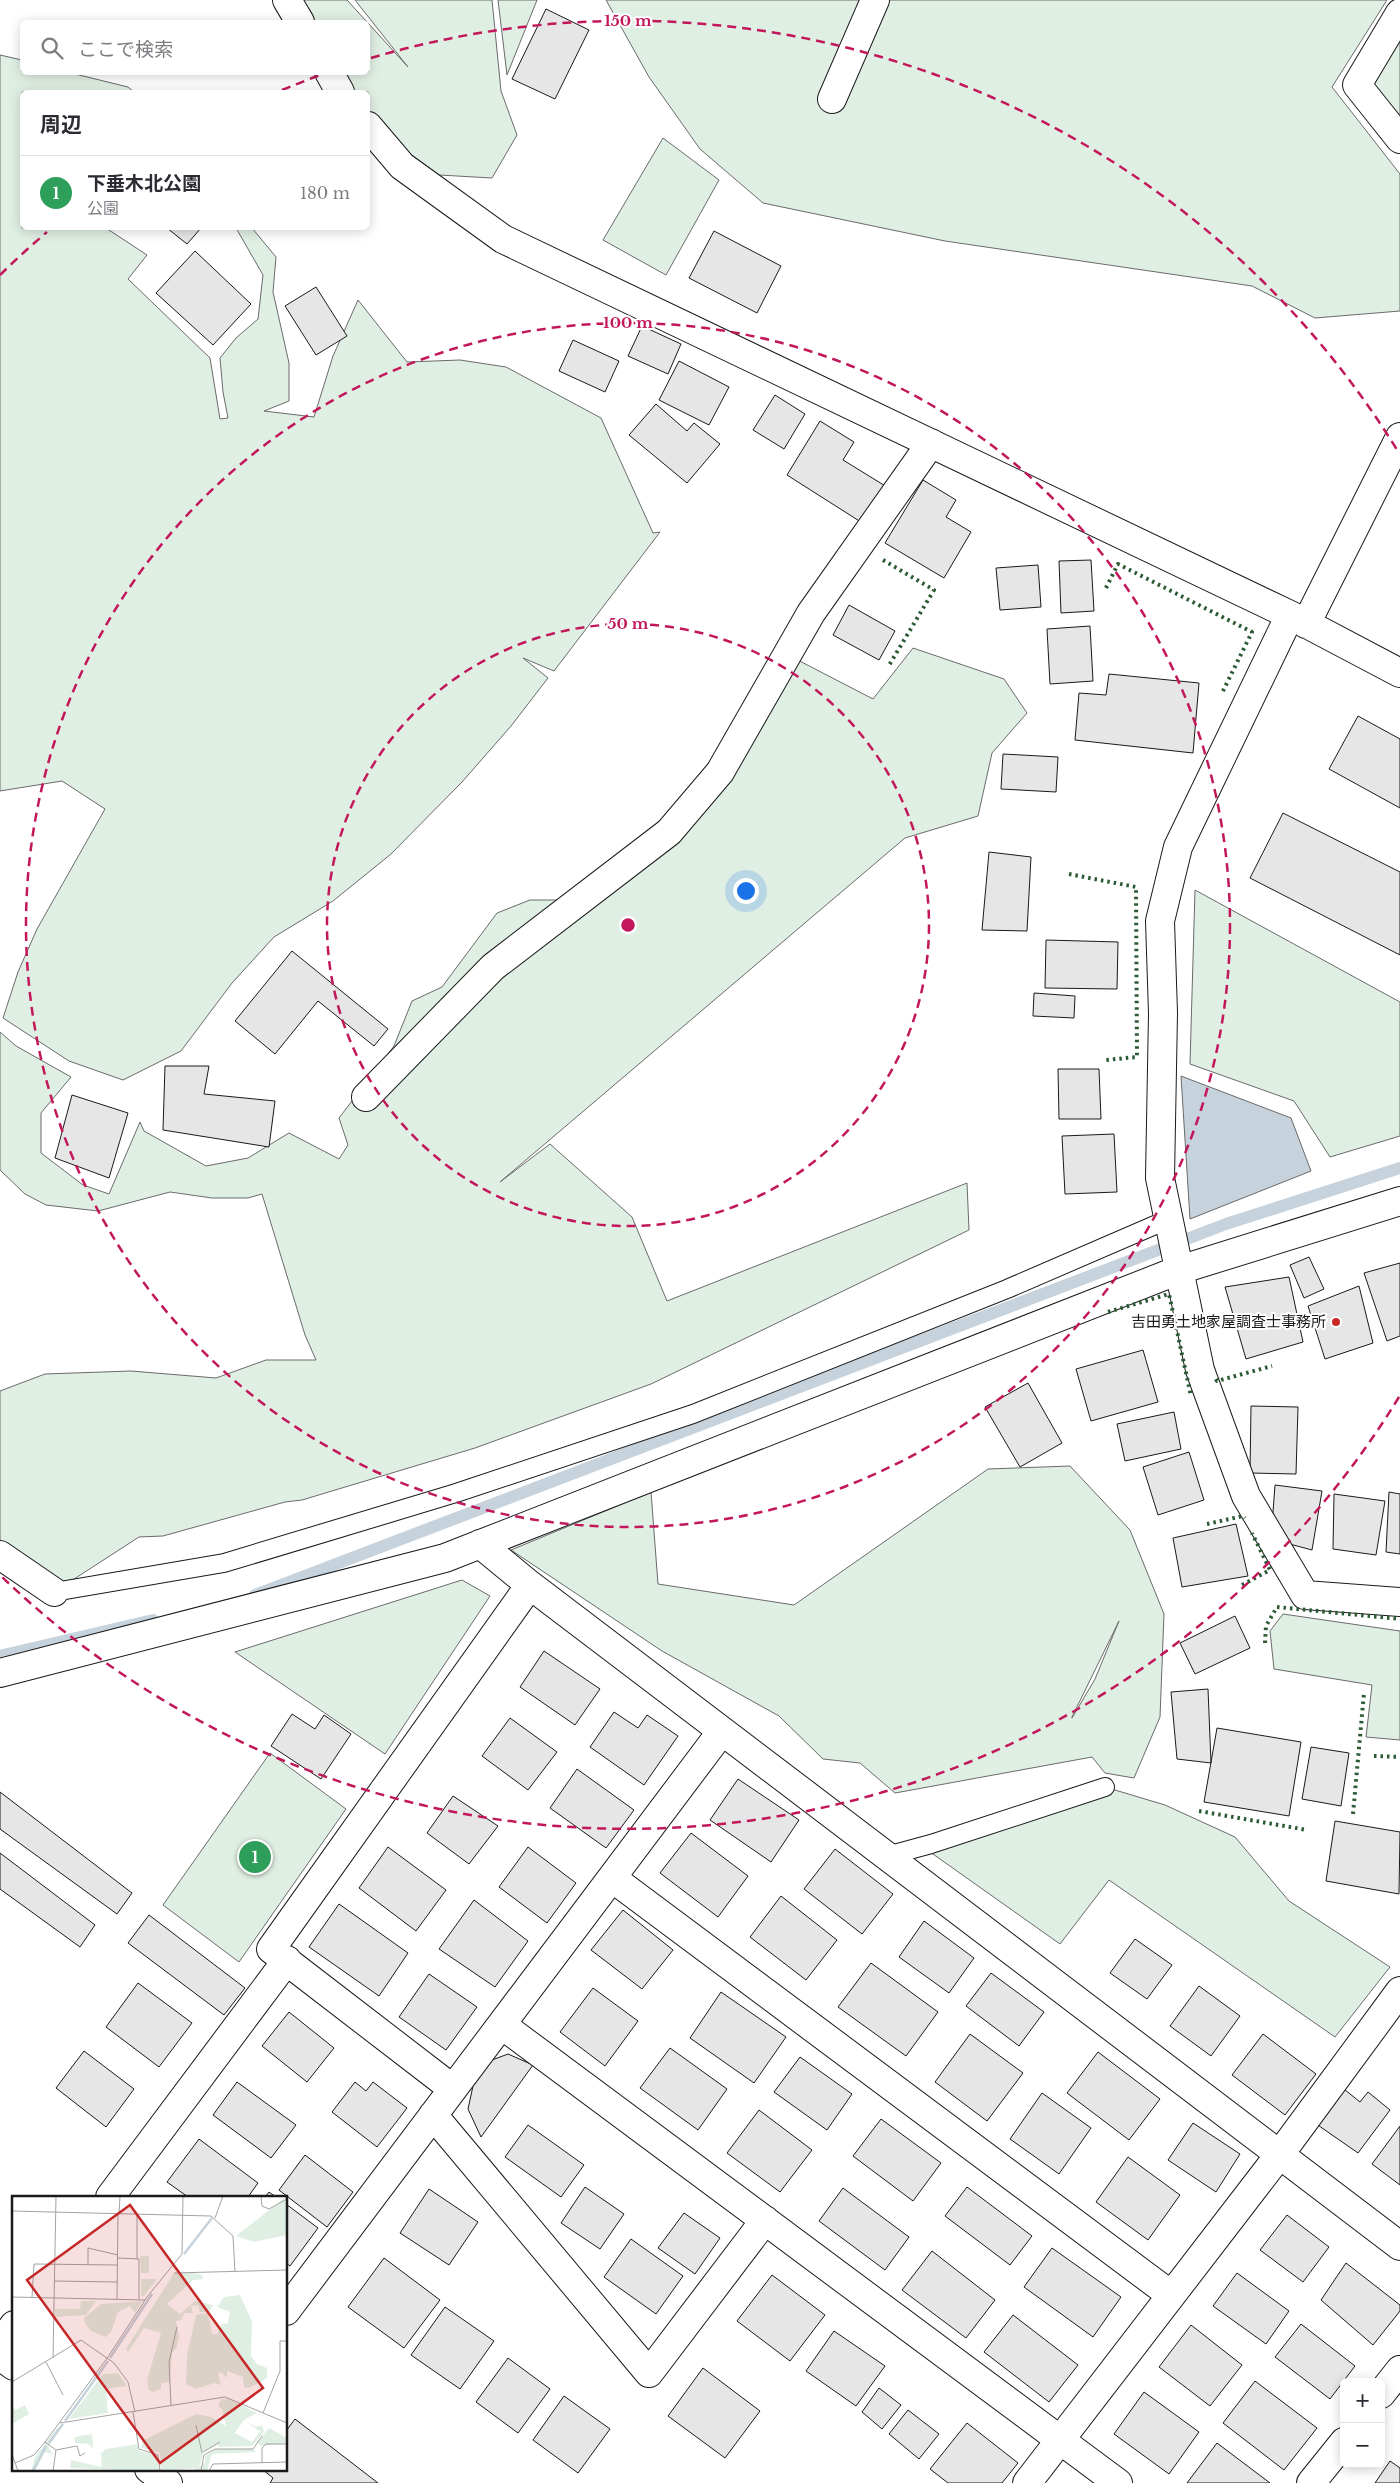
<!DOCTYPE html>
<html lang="ja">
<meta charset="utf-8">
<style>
body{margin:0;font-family:"Libre Baskerville","Noto Sans JP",serif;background:#f7f7f7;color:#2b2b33}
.controls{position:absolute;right:15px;bottom:15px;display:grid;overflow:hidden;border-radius:8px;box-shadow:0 2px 12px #0003}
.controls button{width:45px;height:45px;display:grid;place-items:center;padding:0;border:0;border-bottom:1px solid #e1e1e2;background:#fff;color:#2b2b33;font:25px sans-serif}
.you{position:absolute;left:745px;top:890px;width:18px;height:18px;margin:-12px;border:4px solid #fff;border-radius:50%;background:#1a73e8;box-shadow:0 0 0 8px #1a73e833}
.badge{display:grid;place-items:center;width:32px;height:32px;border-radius:50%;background:#2563eb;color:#fff;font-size:16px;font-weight:700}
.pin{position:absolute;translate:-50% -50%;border:2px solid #fff;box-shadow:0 1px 5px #0006}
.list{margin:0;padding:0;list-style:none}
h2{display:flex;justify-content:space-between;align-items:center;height:65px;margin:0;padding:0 20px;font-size:21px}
h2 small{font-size:16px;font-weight:400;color:#7c7c81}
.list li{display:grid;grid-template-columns:32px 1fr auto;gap:15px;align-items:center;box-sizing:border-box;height:75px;padding:0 20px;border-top:1px solid #e1e1e2}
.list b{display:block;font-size:19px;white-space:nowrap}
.list p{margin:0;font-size:16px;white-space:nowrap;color:#7c7c81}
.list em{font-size:16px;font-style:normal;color:#7c7c81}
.icon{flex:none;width:28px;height:28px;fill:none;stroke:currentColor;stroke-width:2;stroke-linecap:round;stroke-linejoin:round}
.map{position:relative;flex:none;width:1400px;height:2483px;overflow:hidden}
.search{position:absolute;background:#fff;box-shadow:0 2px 12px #0003;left:20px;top:20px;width:350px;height:55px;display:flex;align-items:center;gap:12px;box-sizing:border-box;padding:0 18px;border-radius:8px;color:#7c7c81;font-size:19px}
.panel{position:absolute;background:#fff;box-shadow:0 2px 12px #0003;left:20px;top:90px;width:350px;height:140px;border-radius:8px}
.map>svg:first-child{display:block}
</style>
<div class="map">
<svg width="1400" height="2483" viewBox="0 0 1400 2483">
<rect width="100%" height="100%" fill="#fff"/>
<path fill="#e0efe3" stroke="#6a6a6a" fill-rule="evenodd" d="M302,0H347L367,22H313Z
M355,0H492L501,91L517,135L492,178L439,175L368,123V92H348L338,73L368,72V23L408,67Z
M498,0H537L507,75Z
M606,0H1387L1332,87L1400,174V311L1315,318L1252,286L945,241L763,203L700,149L649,77Z
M1400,35V126L1367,90Z
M0,55L22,60V72L71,73L128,87L134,92H22V228H106L147,255L128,279L210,358L220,419L228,418L223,392L220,358L236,338L258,319L263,275L236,228H252L276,257L273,292L289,363V401L264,411L314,417L333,356L358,300L407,362L460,360L506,367L601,418L653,533L660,532L554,671L523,658L548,678L511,726L462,782L391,854L333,901L274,937L232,983L181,1051L123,1080L69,1061L3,1018L18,972L37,929L105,809L62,781L0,791Z
M663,138L719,180L666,275L603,240Z
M913,648L1004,679L1027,713L992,753L978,816L905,838L500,1182L550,1144L632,1217L667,1301L967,1183L969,1230L651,1384L475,1448L302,1500L285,1502L163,1536L139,1537L54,1592L0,1555V1391L45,1374L131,1371L216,1378L266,1360H316L305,1335L262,1194L248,1198H212L170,1192L98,1211L46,1205L25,1194L0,1170V1032L16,1046L71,1077L41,1113V1153L83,1185L109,1194L140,1122L144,1131L206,1166L248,1158L289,1133L339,1159L348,1145L339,1118L394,1046L412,1001L442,987L497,913L530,900H587L639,872L790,656L873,699Z
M1195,890L1400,1002V1136L1330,1157L1294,1101L1190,1064Z
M1070,1466L1130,1530L1164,1614L1160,1717L1134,1778L1105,1773L1092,1757L895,1793L860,1763L823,1759L779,1716L662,1651L511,1550L651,1492L658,1584L794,1605L988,1469ZM1119,1621L1095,1679L1072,1718V1717Z
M462,1580L490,1596L385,1754L235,1652Z
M1283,1614L1400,1631V1740L1366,1737L1372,1685L1274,1669L1270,1631Z
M270,1753L346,1809L239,1962L163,1905Z
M1105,1787L1165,1805L1235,1837L1289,1901L1390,1967L1335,2037L1109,1880L1060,1944L923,1847Z"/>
<path fill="#c6d2dc" stroke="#6a6a6a" d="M1181,1076L1291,1118L1311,1171L1190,1219Z"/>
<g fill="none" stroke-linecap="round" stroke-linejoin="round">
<path stroke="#c6d2dc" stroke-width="12" d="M255,1595L1226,1224L1400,1168
M0,1656L153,1620"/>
</g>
<path fill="#e6e6e6" stroke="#1a1a1a" d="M546,9L589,30L555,99L512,79Z
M167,228H201L187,244Z
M714,231L781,266L757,313L689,278Z
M195,251L251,304L213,345L156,293Z
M316,287L347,336L316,355L285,306Z
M642,326L681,344L668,374L628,356Z
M573,340L619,361L605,392L559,371Z
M679,361L729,387L709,425L659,400Z
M775,395L805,414L784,449L753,430Z
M656,404L687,431L694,423L720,444L687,483L629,435Z
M820,421L854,442L843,460L887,487L864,524L787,475Z
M923,480L956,500L946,517L971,532L944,578L885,543Z
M1091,560L1094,611L1061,613L1059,561Z
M1038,565L1041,607L1000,610L996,568Z
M849,605L895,631L879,660L833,635Z
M1090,626L1093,681L1050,684L1047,629Z
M1109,674L1199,683L1193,753L1075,740L1079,693L1106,695Z
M1358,716L1400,739V808L1329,769Z
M1003,754L1058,757L1056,792L1001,789Z
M1283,813L1400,872V955L1250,878Z
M989,852L1031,857L1027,931L982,930Z
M1046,940L1118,942L1117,989L1045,988Z
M292,951L388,1029L374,1046L318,1001L275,1054L235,1021Z
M1034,993L1075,996L1074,1018L1033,1016Z
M165,1066H209L204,1094L275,1101L269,1147L163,1130Z
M1058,1069H1099L1101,1119H1059Z
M72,1095L128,1113L109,1178L55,1158Z
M1114,1134L1117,1192L1065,1194L1062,1136Z
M1309,1257L1324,1289L1304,1298L1290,1265Z
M1400,1263V1336L1387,1341L1364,1273Z
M1289,1277L1303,1342L1246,1359L1225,1287Z
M1359,1286L1373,1343L1325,1359L1308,1306Z
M1143,1350L1158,1402L1091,1421L1076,1369Z
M1028,1383L1062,1443L1020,1467L985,1407Z
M1251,1406L1298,1407L1296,1474L1250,1473Z
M1174,1412L1181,1449L1125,1461L1117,1424Z
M1189,1452L1204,1500L1158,1515L1143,1467Z
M1275,1485L1322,1491L1312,1550L1271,1539Z
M1389,1492L1400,1494V1554L1386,1552Z
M1334,1494L1385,1501L1376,1555L1333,1549Z
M1236,1524L1248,1576L1182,1587L1173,1538Z
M1235,1616L1250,1648L1195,1674L1180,1643Z
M544,1651L600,1689L575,1725L520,1687Z
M1208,1689L1211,1763L1177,1759L1171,1692Z
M614,1712L638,1728L647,1715L678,1736L644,1785L590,1747Z
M292,1714L315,1729L324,1715L351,1734L321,1779L271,1746Z
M510,1718L557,1752L528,1790L482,1756Z
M1217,1728L1301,1742L1289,1816L1204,1802Z
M1311,1747L1349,1753L1341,1806L1302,1799Z
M577,1769L634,1810L606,1848L550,1808Z
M738,1779L799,1820L771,1862L710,1820Z
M0,1792L132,1893L117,1914L0,1829Z
M453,1796L498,1826L469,1864L427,1833Z
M1335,1821L1400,1832L1399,1894L1326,1881Z
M691,1833L748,1876L718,1917L660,1873Z
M388,1847L446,1890L416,1931L359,1888Z
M528,1847L576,1883L547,1923L499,1887Z
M835,1849L893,1894L862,1934L804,1889Z
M0,1853L95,1925L80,1947L0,1889Z
M781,1896L837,1940L806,1980L750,1937Z
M474,1900L528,1941L495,1987L439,1949Z
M339,1904L408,1953L379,1996L309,1947Z
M623,1910L673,1950L642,1989L591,1950Z
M149,1915L245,1988L224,2015L128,1943Z
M924,1921L974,1958L949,1993L899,1957Z
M1135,1939L1172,1965L1147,1999L1110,1973Z
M871,1963L938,2012L906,2056L838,2007Z
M991,1973L1044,2012L1019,2046L966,2006Z
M429,1974L477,2007L446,2050L399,2017Z
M138,1983L192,2023L159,2067L106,2027Z
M1199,1986L1240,2016L1211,2056L1170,2026Z
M593,1988L638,2021L605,2066L560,2032Z
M721,1992L786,2037L754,2083L690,2038Z
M289,2012L334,2048L307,2082L262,2046Z
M970,2034L1023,2073L987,2121L935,2082Z
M1263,2034L1316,2074L1285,2115L1232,2075Z
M670,2048L727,2089L698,2130L640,2088Z
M84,2051L134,2089L106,2127L56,2088Z
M1098,2052L1160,2099L1129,2140L1067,2093Z
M508,2054L533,2065L481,2137L468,2109L473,2086L492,2060Z
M800,2057L852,2094L827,2130L774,2092Z
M237,2082L296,2125L271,2158L213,2115Z
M355,2082L366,2091L373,2082L407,2108L377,2147L332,2112Z
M1339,2085L1360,2102L1368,2092L1390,2110L1358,2153L1312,2121Z
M1042,2093L1091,2128L1059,2174L1010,2139Z
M759,2110L812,2150L780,2192L727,2153Z
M881,2119L941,2163L913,2201L853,2156Z
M1193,2123L1240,2154L1216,2192L1168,2160Z
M528,2125L584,2165L561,2197L505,2157Z
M1400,2126V2185L1372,2164Z
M199,2139L258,2183L248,2197H188L167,2182Z
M305,2155L353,2192L327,2227L279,2190Z
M1128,2157L1180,2195L1148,2240L1096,2202Z
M585,2187L624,2214L600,2249L561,2223Z
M967,2187L1032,2236L1010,2265L945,2216Z
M843,2188L909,2237L885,2270L819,2221Z
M429,2189L478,2222L449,2265L400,2233Z
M269,2192L276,2197H265Z
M286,2204L318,2228L290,2266L286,2263Z
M684,2213L720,2238L695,2274L658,2248Z
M1287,2215L1329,2247L1303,2282L1260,2250Z
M631,2239L683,2276L656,2314L604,2277Z
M1052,2248L1121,2297L1093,2337L1024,2287Z
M932,2251L995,2300L966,2338L902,2290Z
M384,2258L440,2300L404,2348L348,2307Z
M1346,2263L1400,2305V2311L1373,2345L1321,2300Z
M1237,2273L1289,2311L1266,2344L1213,2306Z
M772,2275L825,2315L790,2361L737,2321Z
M445,2307L494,2341L460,2389L411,2355Z
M1013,2315L1078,2365L1049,2402L984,2352Z
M1301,2324L1355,2366L1330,2399L1275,2357Z
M1191,2325L1242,2365L1210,2406L1159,2367Z
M834,2331L885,2366L856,2406L806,2371Z
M508,2358L550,2389L518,2433L476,2402Z
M703,2368L760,2411L725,2458L668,2416Z
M1255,2381L1317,2428L1284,2470L1223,2423Z
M879,2388L901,2405L882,2429L862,2412Z
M1144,2392L1199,2432L1169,2474L1114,2434Z
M564,2396L610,2429L578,2473L533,2440Z
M908,2410L939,2434L919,2459L889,2434Z
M295,2419L378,2483H270L273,2478L262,2469H286V2431Z
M967,2423L1018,2463L1002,2483H948L930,2469Z
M1217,2443L1270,2483H1187Z
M1390,2461L1400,2468V2483H1375Z"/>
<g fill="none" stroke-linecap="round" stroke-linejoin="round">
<g stroke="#1a1a1a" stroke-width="20">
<path id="lane" d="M54,1592L224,1563L456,1493L693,1414L1007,1289L1169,1219
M887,1856L931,1844L1105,1787"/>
</g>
<g stroke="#1a1a1a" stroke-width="30">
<path id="street" d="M287,0L300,22
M1400,13L1357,85L1400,139
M329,72L340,92
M832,99L875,0
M368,126L402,166L503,239L1290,615L1400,673
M1290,615L1178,847L1160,921L1163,1013L1160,1178L1200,1370L1246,1496L1305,1595L1400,1602
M1306,624L1400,437
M366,1097L493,967L669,832L720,772L811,613L931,443
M480,1544L530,1585L1400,2246
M0,1555L54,1592
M0,1673L445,1558L1179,1270L1400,1201
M612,1878L1171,2295
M502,2025L1118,2483
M453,2089L271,1949L530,1585
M433,2115L649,2373L765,2220
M110,2197L287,1960
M286,2311L722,1731
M0,2344L14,2325
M0,2356L14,2366
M1381,2394L1400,2370
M149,2469L168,2483
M1027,2483L1280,2154L1400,1991
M1311,2483L1344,2442"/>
</g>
<use href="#lane" stroke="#fff" stroke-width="18"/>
<use href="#street" stroke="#fff" stroke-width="28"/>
<path stroke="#2b5a34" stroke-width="4" stroke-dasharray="2.5 4" stroke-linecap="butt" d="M883,560L934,590L888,667
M1106,588L1118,564L1252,632L1222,693
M1069,874L1136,887L1137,1057L1106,1060
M1108,1312L1169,1294L1191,1396
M1216,1379L1217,1381L1272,1366
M1207,1524L1243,1516L1245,1518
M1242,1585L1270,1570L1252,1533
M1265,1643L1266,1626L1277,1607L1400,1619
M1374,1756L1400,1757
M1199,1811L1307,1830
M1353,1814L1364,1693"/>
</g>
<g fill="none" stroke="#c2185b" stroke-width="2.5" stroke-dasharray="9 6">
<circle cx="628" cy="925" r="301"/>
<circle cx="628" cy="925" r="602"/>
<path d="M1399 1397A904 904 0 0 1 0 1575M0 275A904 904 0 0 1 47 232M282 90A904 904 0 0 1 326 73M371 58A904 904 0 0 1 1399 453"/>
</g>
<circle fill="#c62828" stroke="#fff" stroke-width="2" cx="1336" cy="1322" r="5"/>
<g text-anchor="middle" stroke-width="4" stroke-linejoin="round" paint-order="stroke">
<g font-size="15" fill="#1a1a1a" stroke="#fff" text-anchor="end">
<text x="1326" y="1327">吉田勇土地家屋調査士事務所</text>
</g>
</g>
<g transform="translate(12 2196)">
<rect width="275" height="275" fill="#fff"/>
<path d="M275,0V39L242,46L224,40ZM128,60H137V77H129ZM162,77H181L190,79L191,83L181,84L155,108L168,118L183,105L201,109L197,116H188L186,109L179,110L181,117H173L169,124L164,125L167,140L165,151L160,157L158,186L149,187V193L141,196L137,194L135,184L149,137L132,132L116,156L114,153ZM129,83H145L132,100H129ZM228,99L240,125L239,160L245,168L255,172V182L237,192L232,191L231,181L215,175V182L222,189L209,176L206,178L209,189L202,187L184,193L174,188L175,159L184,119L196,117L200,138H205L210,128L216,127L218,116L205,111L212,101ZM69,105H84L74,119L43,121V113H68ZM130,105L123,117L118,110L106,116L99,136L94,141L79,135L73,127L72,122L89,108ZM106,177L115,190L94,193L96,217L57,223L91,178ZM209,203H218L245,217L232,224L223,237L240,246L249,234L247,235L234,225L244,231L250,229L252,236L240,250L206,251V248L192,256L187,271L193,266V260L204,253H241L244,256L200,258L195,275H178L185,272L149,275L148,257L130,252V245L184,218L199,221L214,230L210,213L206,210ZM0,208L3,214L13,209L17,218L0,228ZM52,228L36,251L42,259L33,256L23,275H19L23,261L44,233ZM257,232L275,242V247L249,250L245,246ZM80,238L81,253L77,248L63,247L62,241ZM125,248L127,255L145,259L147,275L58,272L59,264L90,271L89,257L94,253Z" fill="#e0efe3"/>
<path fill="none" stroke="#c6d2dc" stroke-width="2.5" d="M172,58L200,22M98,162L140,98M53,225L96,165M37,247L51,228M21,275L34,250"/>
<path fill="none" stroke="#a3a3a3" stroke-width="1" d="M249,0L250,10L257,13L275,3M0,15L199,20L221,40L223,76M107,18L108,0M203,22L211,0M106,62L127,63V103M125,63V18M76,69V52L106,59M162,77L275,74M42,85L105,86M0,101L133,104M20,101L22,68L106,69M105,103L106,18M41,162L44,0M34,166L51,199M0,186L69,144L102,167L116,186L123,216M159,209L157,166L165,131M121,216L127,253L146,259L148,275M251,217L268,175V145H275M48,227L213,201L275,227M184,229L190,257M33,246L44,254L41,275M44,254L65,250L68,260L73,257M191,256L208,246M0,258L6,275M3,267L22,259L33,246L96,161L135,101L170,58L171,0M250,267V252L254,248H275M189,275L192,259L203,253H241L250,240M197,275L201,268L275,266"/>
<path fill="#c62828" fill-opacity="0.15" stroke="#c62828" stroke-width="2.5" d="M118,9L251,192L148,267L15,84Z"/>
<rect width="275" height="275" fill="none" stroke="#1a1a1a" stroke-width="2.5"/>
</g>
<circle cx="628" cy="925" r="8" fill="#c2185b" stroke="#fff" stroke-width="2.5"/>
<g font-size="15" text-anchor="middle" font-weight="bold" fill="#c2185b" stroke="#fff" stroke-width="4" stroke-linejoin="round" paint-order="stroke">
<text x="628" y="26">150 m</text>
<text x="628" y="328">100 m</text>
<text x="628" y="629">50 m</text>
</g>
</svg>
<div class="controls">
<button>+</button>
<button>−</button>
</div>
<div class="you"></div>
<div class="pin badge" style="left:255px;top:1857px;background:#2e9e5b">1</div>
<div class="search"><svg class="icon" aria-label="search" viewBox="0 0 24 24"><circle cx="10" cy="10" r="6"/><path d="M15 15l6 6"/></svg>ここで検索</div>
<section class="panel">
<h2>周辺<small></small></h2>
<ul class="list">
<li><span class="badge" style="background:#2e9e5b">1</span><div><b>下垂木北公園</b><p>公園</p></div><em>180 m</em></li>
</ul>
</section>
</div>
